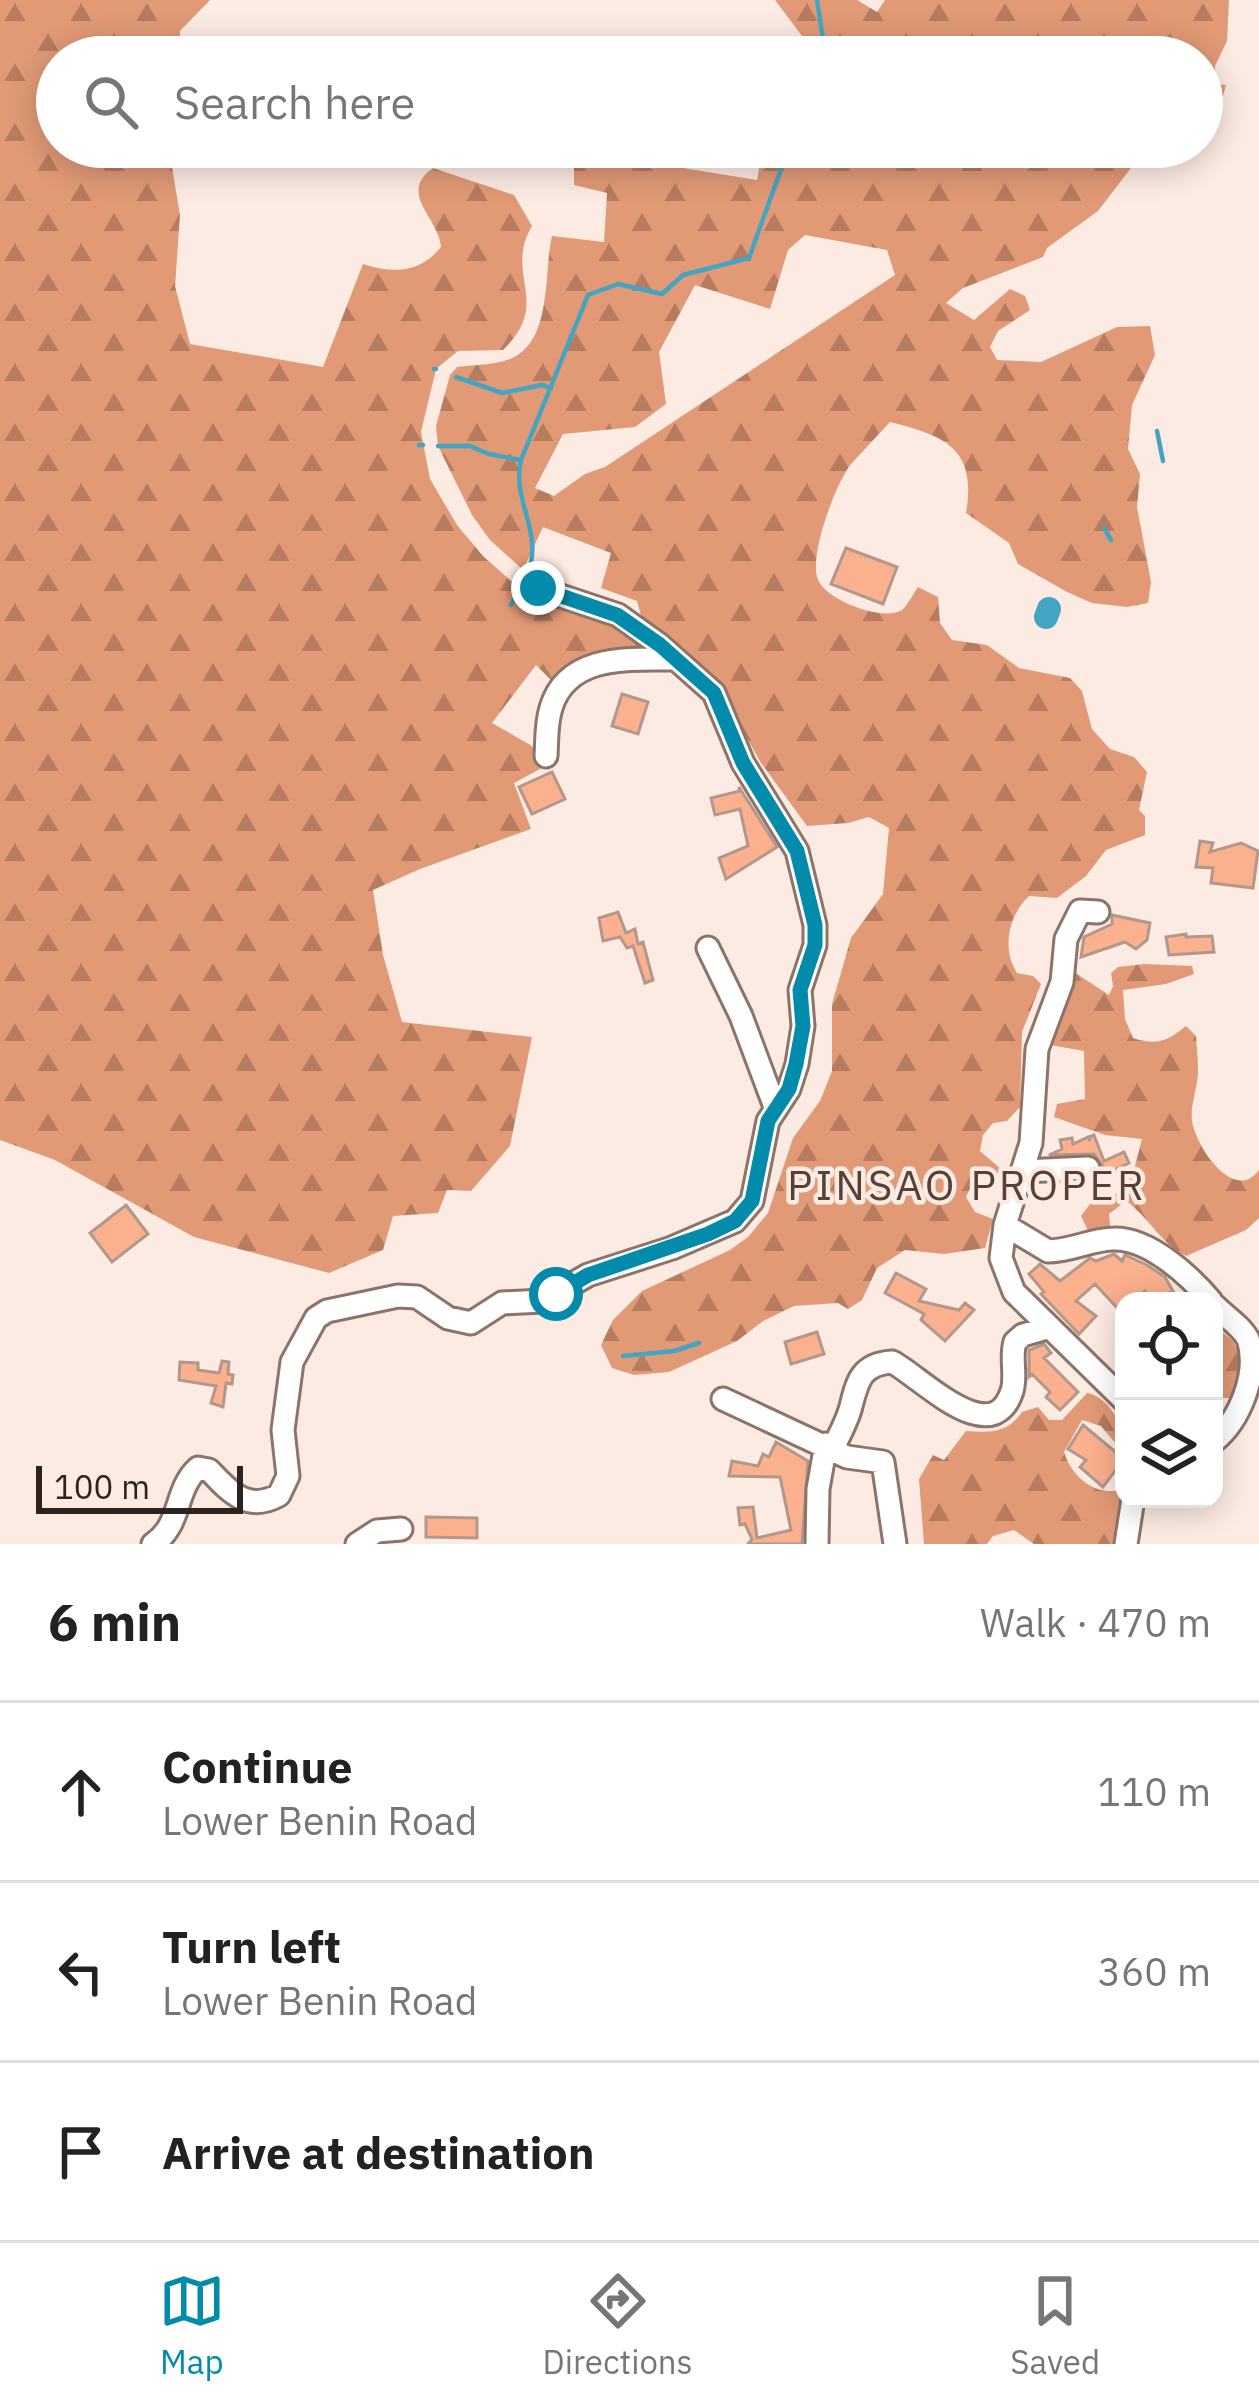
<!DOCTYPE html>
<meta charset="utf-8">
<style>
body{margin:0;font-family:"IBM Plex Sans",sans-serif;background:#f2f2f2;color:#222}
.controls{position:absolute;right:36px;bottom:36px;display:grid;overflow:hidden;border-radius:24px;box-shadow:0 6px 30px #0003}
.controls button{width:108px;height:108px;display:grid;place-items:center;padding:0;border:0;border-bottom:3px solid #e0e0e0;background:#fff;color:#222;font:60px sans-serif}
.scale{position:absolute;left:36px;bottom:30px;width:207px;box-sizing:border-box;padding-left:12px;border:6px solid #2d231e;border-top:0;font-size:33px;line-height:42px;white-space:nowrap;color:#2d231e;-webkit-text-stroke:9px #fcebe3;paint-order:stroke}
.stop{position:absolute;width:36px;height:36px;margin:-27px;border:9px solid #038bab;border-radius:50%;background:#fff}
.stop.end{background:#038bab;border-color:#fff;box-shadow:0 3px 12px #0008}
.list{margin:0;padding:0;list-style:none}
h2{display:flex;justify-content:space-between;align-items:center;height:156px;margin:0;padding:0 48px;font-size:51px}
h2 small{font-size:39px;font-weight:400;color:#767676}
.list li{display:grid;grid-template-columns:78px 1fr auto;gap:36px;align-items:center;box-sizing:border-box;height:180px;padding:0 48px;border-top:3px solid #e0e0e0}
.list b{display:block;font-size:45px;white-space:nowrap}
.list p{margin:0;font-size:39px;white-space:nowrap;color:#767676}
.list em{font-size:39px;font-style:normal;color:#767676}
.icon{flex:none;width:66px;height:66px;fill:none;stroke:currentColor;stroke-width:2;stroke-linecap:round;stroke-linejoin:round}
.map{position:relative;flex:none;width:1259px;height:1544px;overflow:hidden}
.search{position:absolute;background:#fff;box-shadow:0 6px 30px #0003;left:36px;right:36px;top:36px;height:132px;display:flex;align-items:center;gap:30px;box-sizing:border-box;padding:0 42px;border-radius:66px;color:#767676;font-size:45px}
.sheet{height:696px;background:#fff}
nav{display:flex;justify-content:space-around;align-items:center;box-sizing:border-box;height:168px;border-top:3px solid #e0e0e0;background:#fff;font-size:33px;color:#767676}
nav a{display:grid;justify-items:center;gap:6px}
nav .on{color:#038bab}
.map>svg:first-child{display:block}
</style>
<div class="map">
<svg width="1259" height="1544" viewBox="0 0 1259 1544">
<defs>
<pattern id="forest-firs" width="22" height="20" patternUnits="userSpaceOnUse" patternTransform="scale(3)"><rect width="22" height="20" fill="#e19976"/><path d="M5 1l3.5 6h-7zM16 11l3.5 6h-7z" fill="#b77c60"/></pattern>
</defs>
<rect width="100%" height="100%" fill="#fcebe3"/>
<path fill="url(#forest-firs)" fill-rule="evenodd" d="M0,0H210L180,31L178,57H57V147H173L172,167L180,215L175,286L190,344L323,367L363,264C393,274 420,273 441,247C439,218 397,193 433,168L514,195L532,226C503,275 553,302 503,350L458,351L436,369L421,432L430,479L457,525L483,556L520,589L608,616L657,653L556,685L536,665L492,723L532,746L540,769L514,783L531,829L420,869L373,890L383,955L402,1022L532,1037L510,1146L471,1191L447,1190L438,1213L393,1216L383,1250L329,1273L194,1237L55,1160L0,1140Z
M775,0H857L877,12L885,0H1229L1227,41L1215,66L1216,84L1226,85L1219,111L1202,123V57H795L802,36Z
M574,147H596V154L757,180L763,147H1147L1098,211L1047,248L1043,257L963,288L946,303L974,320L1010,289L1025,296L1030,310L998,331L990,347L997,360L1041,362L1117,327L1150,326L1155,355L1132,405L1128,449L1140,474L1137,507L1151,582L1148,603L1127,607L1092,603L1067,592L1018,564L1009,543L966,513C977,449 946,436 890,422C877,436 864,450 851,464C836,483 808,556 818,580C826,600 883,622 902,610C908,605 913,594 918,587L938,597L940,623L952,640L987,645L1019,668L1070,678L1082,691L1092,729L1110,749L1134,757L1147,772L1139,810L1145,816V835L1106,850L1086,876L1057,898L1029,896C1009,915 1001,948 1017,973L1033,976L1041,984L1022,1032L1020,1107L1007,1121L993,1123L983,1135L980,1151L1001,1169L996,1176L975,1178L966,1197L975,1212L993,1219L985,1248L944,1254L905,1250L877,1268L862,1300L848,1309L838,1303L794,1306L763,1321L737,1341L669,1372L634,1375L612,1368L601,1345L613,1320L642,1291L730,1250L748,1237L768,1213L793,1138L820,1101L832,1071V1004L851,938L883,894L889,828L869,817L848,823L807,826L761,763L720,690L644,626L637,601L601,588L611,553L543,527L523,570L490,540L472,515L438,446L436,426L450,375L457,367C472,365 490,365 504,361C554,348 543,273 552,236L604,242L607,193L574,185ZM805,235L887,250L895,275L605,467L585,474L554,496L535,488L563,434L635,427L666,404L659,352L695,285L770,309L788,250Z
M1144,964L1192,966L1194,974L1166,984L1123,990L1125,1019L1133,1038C1156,1046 1168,1041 1186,1026L1196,1036C1197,1049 1198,1062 1198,1074C1197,1089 1190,1107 1192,1121C1196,1147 1234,1204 1259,1170V1218L1246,1230L1186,1256C1160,1243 1149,1217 1126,1201L1109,1214L1111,1234L1090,1235L1081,1216L1094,1199L1116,1194L1135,1166L1142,1139L1105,1135L1054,1117L1057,1104L1085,1099L1084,1051L1045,1044L1066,977L1074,972L1109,995L1113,986L1111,973L1118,967Z
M1214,1325L1233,1341L1247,1371L1236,1398H1214Z
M1087,1393C1107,1396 1122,1422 1124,1441L1116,1444L1101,1426L1082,1420L1064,1452C1072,1477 1094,1496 1121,1490L1114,1544H1034L1014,1530L993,1536L987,1544H924L919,1479L933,1455L944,1460L966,1431C990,1433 1008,1433 1022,1412L1038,1407L1049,1420H1062Z"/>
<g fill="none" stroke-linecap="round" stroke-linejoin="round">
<path stroke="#44a5c3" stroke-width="4.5" d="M817,0L823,39L819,57
M434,369H436
M456,377L502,393L542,385L551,388
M1157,431L1163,461
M419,445H423
M438,446H470L489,454L520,460
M1104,528L1111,540
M527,575C545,533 511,501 521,460L588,295L618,284L662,294L683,275L749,258L789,147
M511,605L520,589
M623,1356L674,1351L699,1343"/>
<path stroke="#44a5c3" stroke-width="24" d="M1046,617L1049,609"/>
</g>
<path fill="#fbb08e" stroke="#b2988c" stroke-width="3" d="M846,548L897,567L883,604L831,584Z
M622,694L648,702L638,734L612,726Z
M552,772L565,799L532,814L519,787Z
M739,787L777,847L726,879L719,858L748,846L740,809L715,815L711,798L740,791Z
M1200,841L1213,843L1210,852L1241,843L1258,851L1253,888L1211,883L1213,868L1196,867Z
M618,912L626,933L635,929L638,944L643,942L653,980L645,983L633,946L627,948L620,937L603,941L599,918Z
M1112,915L1150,923L1147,940L1136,949L1125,942L1081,957L1084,937L1112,924Z
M1186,934V937L1212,936L1214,952L1169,955L1166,937Z
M1094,1135L1104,1161L1124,1152L1129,1163L1100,1177L1103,1166L1094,1154L1049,1155L1062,1149L1060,1140L1072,1138L1073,1144L1088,1137L1090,1141L1089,1137Z
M126,1205L148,1234L112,1262L90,1233Z
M1114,1254L1122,1261L1125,1255L1147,1265L1165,1277L1173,1291L1152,1301L1145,1291L1133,1301H1124L1120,1311L1095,1284L1076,1301L1096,1316L1079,1334L1041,1294L1044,1292L1029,1274L1040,1264L1060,1281L1090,1258L1096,1261Z
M896,1273L926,1289L919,1301L959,1310L965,1303L974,1310L945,1341L921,1320L924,1314L885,1293Z
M817,1332L824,1354L791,1364L785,1342Z
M1044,1344L1051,1353L1044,1358L1078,1392L1060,1410L1046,1397L1050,1392L1032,1374L1029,1377V1350Z
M222,1361L229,1362L228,1374L233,1375L232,1384L226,1383L223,1407L211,1403L216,1386L179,1380L180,1362L198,1363V1370L219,1373Z
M1083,1425L1124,1459L1103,1487L1080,1467L1086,1460L1068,1449Z
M776,1442L808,1461L802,1544H748L752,1539L745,1524L740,1525L738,1508L753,1507L757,1538L791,1530L780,1477L729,1476L732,1461L758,1466L763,1454L769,1457Z
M426,1517L477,1518V1538L426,1537Z"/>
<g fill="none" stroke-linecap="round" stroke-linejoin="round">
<g stroke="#8d7469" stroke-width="27">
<path id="minor" d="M546,756C547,739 546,724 551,708C567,654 629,659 675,659
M1098,912L1080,911L1066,939L1062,982L1037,1049L1031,1143L1005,1225L1001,1258L1014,1292L1124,1400
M708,948L741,1016L775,1107
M1024,1171L1088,1168
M1005,1225L1048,1251C1071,1251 1092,1239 1114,1239C1149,1238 1190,1276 1211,1301
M1214,1305C1225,1316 1241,1326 1248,1339C1259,1373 1240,1420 1214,1441
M723,1399L847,1457L883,1462L895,1544
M833,1448C839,1436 846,1423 850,1410C857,1384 859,1364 892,1362C920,1376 992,1453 1012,1391C1017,1375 1010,1358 1015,1342L1023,1335L1050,1327
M153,1544C182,1525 174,1490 198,1468L209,1470C229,1491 247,1513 279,1495L288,1476L283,1430L292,1362L316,1318L327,1311L398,1296L417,1297L448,1318L471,1323L502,1303L543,1301L588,1275L672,1248L735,1221L752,1201L768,1121L789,1089L797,1064L803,1026L800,990L815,945V925L797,851L743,763L714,693L660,645L618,615L537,588
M357,1544L377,1531L401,1529
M817,1544L818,1489L826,1444
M1126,1544L1133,1499"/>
</g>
<use href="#minor" stroke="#fff" stroke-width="21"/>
</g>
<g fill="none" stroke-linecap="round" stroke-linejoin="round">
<path stroke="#038bab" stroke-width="15" d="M538,588L617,615L660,645L714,693L743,763L797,851L815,925V945L800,990L803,1026L796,1064L789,1089L768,1121L752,1201L735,1221L708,1234L588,1275L556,1294"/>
</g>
<g text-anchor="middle" stroke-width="9" stroke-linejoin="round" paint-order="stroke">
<g font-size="42" letter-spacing="3" fill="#574137" stroke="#fcebe3">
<text x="967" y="1200">PINSAO PROPER</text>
</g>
</g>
</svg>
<div class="controls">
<button><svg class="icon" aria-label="locate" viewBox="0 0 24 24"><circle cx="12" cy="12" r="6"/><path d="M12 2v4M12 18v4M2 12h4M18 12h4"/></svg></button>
<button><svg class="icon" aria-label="layers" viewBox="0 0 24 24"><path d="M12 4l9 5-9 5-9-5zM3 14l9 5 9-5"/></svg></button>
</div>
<div class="scale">100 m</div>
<div class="stop" style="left:556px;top:1294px"></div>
<div class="stop end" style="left:538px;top:588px"></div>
<div class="search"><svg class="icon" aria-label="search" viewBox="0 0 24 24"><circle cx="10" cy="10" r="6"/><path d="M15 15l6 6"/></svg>Search here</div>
</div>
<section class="sheet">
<h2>6 min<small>Walk · 470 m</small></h2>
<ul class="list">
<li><svg class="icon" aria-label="ahead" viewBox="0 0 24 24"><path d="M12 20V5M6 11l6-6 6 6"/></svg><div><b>Continue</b><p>Lower Benin Road</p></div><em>110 m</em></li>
<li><svg class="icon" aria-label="left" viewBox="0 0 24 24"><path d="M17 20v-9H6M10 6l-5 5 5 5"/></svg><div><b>Turn left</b><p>Lower Benin Road</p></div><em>360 m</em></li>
<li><svg class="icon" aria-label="arrive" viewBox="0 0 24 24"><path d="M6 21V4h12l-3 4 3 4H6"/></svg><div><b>Arrive at destination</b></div></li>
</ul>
</section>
<nav>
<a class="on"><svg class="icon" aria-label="map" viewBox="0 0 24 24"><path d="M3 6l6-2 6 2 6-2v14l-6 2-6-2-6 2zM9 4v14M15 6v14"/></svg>Map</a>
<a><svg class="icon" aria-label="directions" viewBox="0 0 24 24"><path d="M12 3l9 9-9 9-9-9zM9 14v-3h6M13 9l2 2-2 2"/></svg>Directions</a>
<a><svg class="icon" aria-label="saved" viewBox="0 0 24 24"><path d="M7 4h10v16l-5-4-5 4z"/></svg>Saved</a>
</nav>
